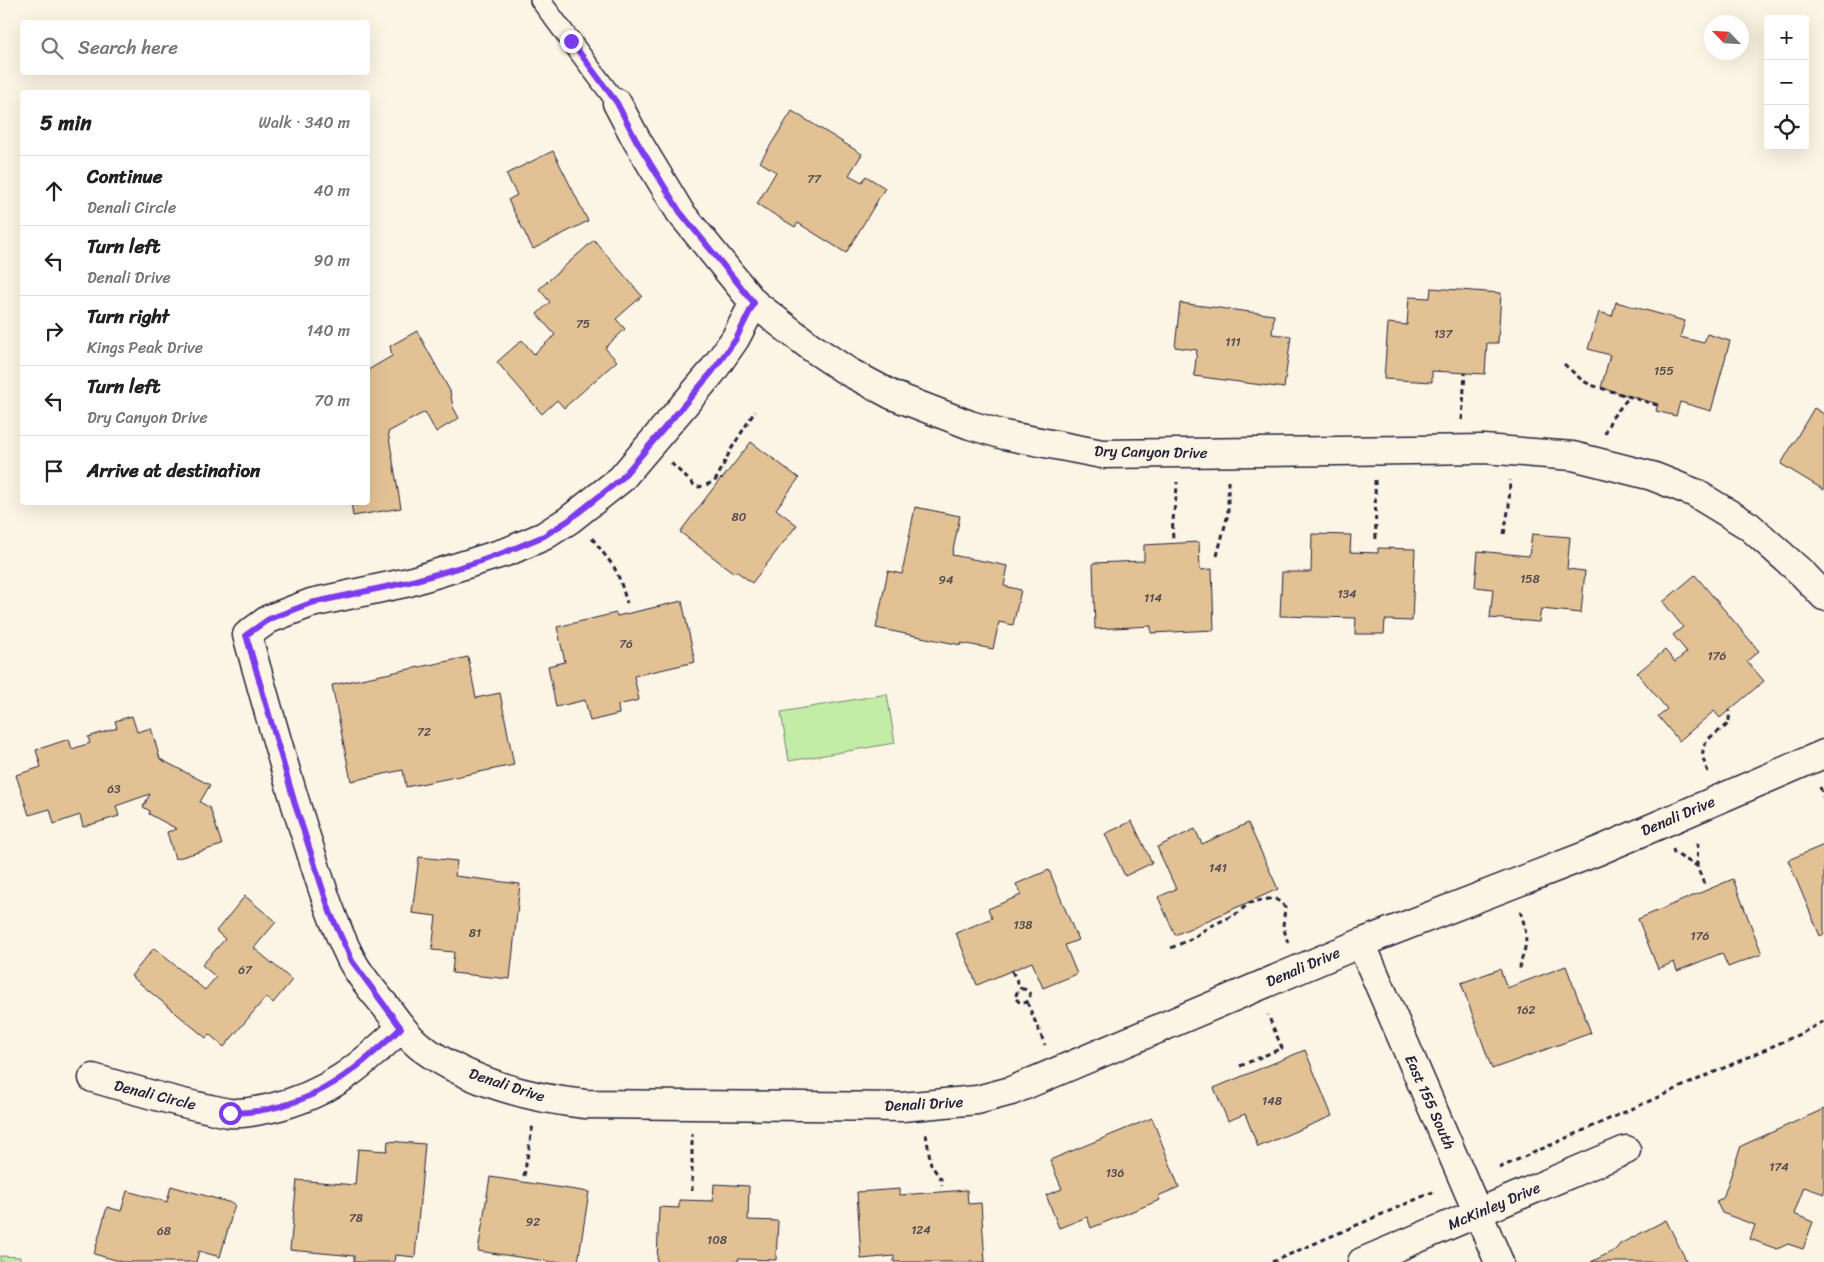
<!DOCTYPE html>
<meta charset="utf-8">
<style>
body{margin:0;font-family:Sriracha,sans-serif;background:#f2f2f2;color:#202124}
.controls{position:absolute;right:15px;top:15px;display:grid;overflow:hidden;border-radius:5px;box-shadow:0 5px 20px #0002}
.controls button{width:45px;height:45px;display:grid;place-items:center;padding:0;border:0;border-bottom:1px solid #e0e0e0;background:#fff;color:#202124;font:25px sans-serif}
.compass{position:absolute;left:1704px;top:15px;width:45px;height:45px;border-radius:50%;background:#fff;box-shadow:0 5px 20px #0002;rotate:295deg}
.stop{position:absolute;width:15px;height:15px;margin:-11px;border:4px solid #7c3aed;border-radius:50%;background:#fff}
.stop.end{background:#7c3aed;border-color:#fff;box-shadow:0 1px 5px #0008}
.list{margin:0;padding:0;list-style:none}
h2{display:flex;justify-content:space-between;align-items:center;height:65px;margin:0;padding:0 20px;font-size:21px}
h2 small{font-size:16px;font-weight:400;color:#757577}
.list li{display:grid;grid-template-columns:32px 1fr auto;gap:15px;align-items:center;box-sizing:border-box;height:70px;padding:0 20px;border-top:1px solid #e0e0e0}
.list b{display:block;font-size:19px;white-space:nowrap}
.list p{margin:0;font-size:16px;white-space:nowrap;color:#757577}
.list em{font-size:16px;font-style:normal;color:#757577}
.icon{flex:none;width:28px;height:28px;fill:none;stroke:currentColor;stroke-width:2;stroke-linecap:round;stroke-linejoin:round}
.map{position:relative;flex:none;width:1824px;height:1262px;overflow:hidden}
.search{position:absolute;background:#fff;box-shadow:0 5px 20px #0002;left:20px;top:20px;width:350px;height:55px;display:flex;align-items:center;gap:12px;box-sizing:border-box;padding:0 18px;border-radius:5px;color:#757577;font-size:19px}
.panel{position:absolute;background:#fff;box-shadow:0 5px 20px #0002;left:20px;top:90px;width:350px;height:415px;border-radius:5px}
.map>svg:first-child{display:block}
</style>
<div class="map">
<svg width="1824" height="1262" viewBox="0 0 1824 1262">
<rect width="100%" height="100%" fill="#fcf5e5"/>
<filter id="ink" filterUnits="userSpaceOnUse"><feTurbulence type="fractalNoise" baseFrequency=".02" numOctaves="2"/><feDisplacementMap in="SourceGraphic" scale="10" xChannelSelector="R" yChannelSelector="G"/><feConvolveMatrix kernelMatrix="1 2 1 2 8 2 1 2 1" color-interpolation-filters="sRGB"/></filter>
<g filter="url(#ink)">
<path fill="#c3eca7" stroke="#728771" d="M887,694L895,743L789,761L781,712Z
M0,1256L20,1257V1262H0Z"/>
<path fill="#e2c194" stroke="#22223b" d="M792,111L862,154L849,175L862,182L866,176L885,188L846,253L798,223L795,227L757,204L776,172L760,162Z
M553,151L588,221L533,249L508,200L517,195L506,174Z
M594,240L642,296L616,319L625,329L605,348L617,361L564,408L557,400L542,414L497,362L522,340L534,354L555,335L537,314L550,302L539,289Z
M1431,288L1501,293L1498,343H1487L1485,374L1432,371V382L1384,379L1388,323L1407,325L1409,297L1430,298Z
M1616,302L1685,321L1680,337L1704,343L1707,334L1730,341L1711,411L1680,402L1676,416L1656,411L1658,404L1601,388L1610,355L1588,349L1599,312L1612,316Z
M1180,303L1274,315L1272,334L1291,336L1284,388L1194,376L1197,350L1175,347Z
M417,331L450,391L453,407L459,418L436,432L425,412L388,432L401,508L353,516L351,502H368V370L392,356L390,346Z
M1814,408L1824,414V490L1781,464Z
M751,442L799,478L776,509L797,525L752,583L736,571L734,573L680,532L721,478L722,479Z
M915,507L960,516L952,555L1008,566L1004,586L1021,590L1013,625L999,622L993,649L961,643V645L876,628L888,571L902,574Z
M1312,534L1351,535L1350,552L1378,553V548L1415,549L1412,621L1385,620L1384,634H1355L1356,618L1280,616L1282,572H1311Z
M1532,534L1570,537L1567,569L1585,571L1581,613L1541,609L1539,622L1490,618L1493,589L1475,587L1478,551L1529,556Z
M1199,542L1200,570L1212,569L1214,630L1151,633V626L1095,629L1093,563L1144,561V545Z
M1695,575L1759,651L1747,661L1764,681L1720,718L1714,711L1679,741L1658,716L1667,709L1637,673L1665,650L1675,662L1687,652L1673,635L1683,627L1663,602Z
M682,601L695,662L634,676L639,700L618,705L619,714L590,721L585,700L556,707L548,666L565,662L557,627L616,613L617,616Z
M468,657L476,698L500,693L514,765L406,787L403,770L351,781L332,685Z
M132,716L137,732L151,728L160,759L210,785L200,802L210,808L222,845L175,859L167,832L177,829L149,814L150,811L143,807L150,794L116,806L119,816L83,827L80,815L54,824L50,809L29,815L16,775L41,767L36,750L69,739L72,749L90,743L88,737L117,728L115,721Z
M1132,821L1152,863L1125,876L1105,834Z
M1248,823L1278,889L1175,935L1158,897L1176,889L1157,847L1195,829L1202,844Z
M1824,845V934L1820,936L1788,860Z
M419,857L457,861L455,876L520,884L510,979L452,973L454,952L432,950L436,916L412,913Z
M1049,870L1078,940L1065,945L1077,974L1043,988L1032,962L977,985L956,933L992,918L988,909L1021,895L1016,884Z
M1733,879L1762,954L1728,967L1722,953L1677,971L1674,962L1658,969L1638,919Z
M245,896L276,922L254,948L292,980L273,1003L266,997L224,1047L209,1034L206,1038L131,976L154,948L205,990L216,977L202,965L225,939L216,931Z
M1566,966L1591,1033L1492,1069L1461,983L1500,969L1507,988Z
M1305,1050L1332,1116L1258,1147L1245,1114L1228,1121L1214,1088Z
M1824,1109V1194L1804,1187L1794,1214L1813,1222L1803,1249L1788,1244L1777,1249L1750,1239L1755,1225L1722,1213L1716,1201L1723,1198L1741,1146Z
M1152,1118L1179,1187L1158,1196L1160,1200L1091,1228L1087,1217L1059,1228L1046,1195L1062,1189L1050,1160Z
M388,1141L425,1144L415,1257L395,1255L394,1262H354V1256L290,1250L297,1180L355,1185L358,1149L387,1151Z
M490,1177L589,1192L578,1262H552L478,1251Z
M714,1184L749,1186L748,1220L778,1221L776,1260L738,1259V1262H657L659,1207L679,1208V1200L713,1201Z
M171,1186L235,1204L220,1257L199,1251L196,1262H123L94,1254L107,1207L121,1211L127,1191L167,1202Z
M900,1189V1195L967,1190L968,1204L981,1203L985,1262H894V1256L861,1259L857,1192Z
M1666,1220L1687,1262H1591L1615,1250L1620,1244Z"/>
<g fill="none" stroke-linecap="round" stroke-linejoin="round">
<g stroke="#22223b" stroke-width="22">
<path id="lane" d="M540,0L617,103"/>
</g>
<g stroke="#22223b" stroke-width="31">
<path id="street" d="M754,303L735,339L712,372L621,479L569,520L544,536L509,551L409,582L311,603L269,619L247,635C267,705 286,776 309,846C321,885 333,923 351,959C360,977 375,993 387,1008C398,1023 410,1040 425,1050C470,1082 530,1098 585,1104L902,1107L977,1100L1011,1091L1361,943L1598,851L1824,754
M1361,943L1499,1262
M93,1078C127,1088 161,1098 196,1106C207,1108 218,1111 229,1113C244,1114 257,1111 271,1108C328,1095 360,1067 401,1028
M1362,1262L1626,1150"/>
</g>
<g stroke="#22223b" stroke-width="31">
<path id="secondary" d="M617,103L636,139L680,212L754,303L811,347L847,371L892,395L970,425L1004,435L1102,454L1484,449L1573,456L1652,476L1695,493L1749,526L1803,574L1824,596"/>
</g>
<path stroke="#22223b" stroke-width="3" stroke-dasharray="5 4" stroke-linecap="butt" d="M1564,364L1583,381L1591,385L1657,405
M1462,420L1465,373
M1605,434L1611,419L1629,397
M671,463L695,486L699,487L714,482L718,476L730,451L755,411
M1375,480L1376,542
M1504,534L1509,506L1510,480
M592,538L614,567L620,580L627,603
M1173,538C1171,518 1177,501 1177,482
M1217,556L1228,514V481
M1708,772C1699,752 1701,742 1719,731C1722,729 1727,726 1728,723C1730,719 1729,714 1729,710
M1820,787L1824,798
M1673,849L1674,853L1697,866L1704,884
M1697,866L1698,840
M1520,911C1525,925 1528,937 1524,952C1522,958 1520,963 1520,969
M1171,948L1193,938L1207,928L1238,913L1249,903L1268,899H1275L1282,903L1285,908L1283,926L1288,943
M1012,971L1021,989
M1016 996a7 7 0 1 1 14 0a7 7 0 1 1-14 0Z
M1027,1002L1045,1045
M1240,1066L1282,1048L1268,1015
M926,1134L931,1165L941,1179L942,1185
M1499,1168L1800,1034L1824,1021
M524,1176L533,1124
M692,1191V1134
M1272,1262L1433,1192"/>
<use href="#lane" stroke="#fcf5e5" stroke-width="19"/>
<use href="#street" stroke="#fcf5e5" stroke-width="28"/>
<use href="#secondary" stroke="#fcf5e5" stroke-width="28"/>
</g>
</g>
<g fill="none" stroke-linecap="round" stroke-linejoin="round" filter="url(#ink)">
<path stroke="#7c3aed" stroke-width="6" d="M230,1113C305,1112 349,1077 401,1028L352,961L330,912L295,804L246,635L269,619L311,603L409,582L475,563L508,551L544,536L569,520L621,479L712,372L736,339L754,303L680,212L636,140L617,103L571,41"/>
</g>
<g text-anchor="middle" stroke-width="4.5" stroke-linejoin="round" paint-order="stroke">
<g font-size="12" fill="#524a51">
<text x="814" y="183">77</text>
<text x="583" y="328">75</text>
<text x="1443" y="338">137</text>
<text x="1233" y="346">111</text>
<text x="1664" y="375">155</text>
<text x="739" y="521">80</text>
<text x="1530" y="583">158</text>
<text x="946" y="584">94</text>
<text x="1347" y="598">134</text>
<text x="1153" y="602">114</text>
<text x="626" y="648">76</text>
<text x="1717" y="660">176</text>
<text x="424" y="736">72</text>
<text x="114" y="793">63</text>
<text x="1218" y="872">141</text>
<text x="1023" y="929">138</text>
<text x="475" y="937">81</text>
<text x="1700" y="940">176</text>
<text x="245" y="974">67</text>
<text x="1526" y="1014">162</text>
<text x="1272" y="1105">148</text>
<text x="1779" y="1171">174</text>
<text x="1115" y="1177">136</text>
<text x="356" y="1222">78</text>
<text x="533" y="1226">92</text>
<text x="921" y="1234">124</text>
<text x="164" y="1235">68</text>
<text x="717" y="1244">108</text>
</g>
<g font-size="15" fill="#22223b" stroke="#fcf5e5">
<text transform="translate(1151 452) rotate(1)" y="5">Dry Canyon Drive</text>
<text transform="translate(1678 816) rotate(-23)" y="5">Denali Drive</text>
<text transform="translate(1303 967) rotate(-23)" y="5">Denali Drive</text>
<text transform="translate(507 1085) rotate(18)" y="5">Denali Drive</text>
<text transform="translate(155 1095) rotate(14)" y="5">Denali Circle</text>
<text transform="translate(1430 1102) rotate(66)" y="5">East 155 South</text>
<text transform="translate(924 1104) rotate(-3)" y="5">Denali Drive</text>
<text transform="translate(1494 1206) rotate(-23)" y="5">McKinley Drive</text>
</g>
</g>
</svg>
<div class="controls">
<button>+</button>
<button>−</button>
<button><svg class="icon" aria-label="locate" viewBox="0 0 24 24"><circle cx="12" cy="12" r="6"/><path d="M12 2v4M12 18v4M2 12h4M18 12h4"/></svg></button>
</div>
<svg class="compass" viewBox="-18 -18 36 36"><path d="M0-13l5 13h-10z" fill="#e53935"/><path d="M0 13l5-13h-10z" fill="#757577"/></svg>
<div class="stop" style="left:230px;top:1113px"></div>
<div class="stop end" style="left:571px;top:41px"></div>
<div class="search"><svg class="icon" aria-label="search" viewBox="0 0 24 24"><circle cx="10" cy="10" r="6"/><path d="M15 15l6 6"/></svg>Search here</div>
<section class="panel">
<h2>5 min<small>Walk · 340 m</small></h2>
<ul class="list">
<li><svg class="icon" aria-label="ahead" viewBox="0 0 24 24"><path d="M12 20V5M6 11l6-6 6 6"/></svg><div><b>Continue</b><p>Denali Circle</p></div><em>40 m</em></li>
<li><svg class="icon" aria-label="left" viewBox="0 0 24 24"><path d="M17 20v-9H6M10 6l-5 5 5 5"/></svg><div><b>Turn left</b><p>Denali Drive</p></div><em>90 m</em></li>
<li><svg class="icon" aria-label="right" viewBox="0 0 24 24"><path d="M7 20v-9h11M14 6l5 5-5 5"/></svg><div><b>Turn right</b><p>Kings Peak Drive</p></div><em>140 m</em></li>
<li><svg class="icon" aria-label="left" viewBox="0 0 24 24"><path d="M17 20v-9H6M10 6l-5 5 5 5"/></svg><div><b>Turn left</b><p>Dry Canyon Drive</p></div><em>70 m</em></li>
<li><svg class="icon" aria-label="arrive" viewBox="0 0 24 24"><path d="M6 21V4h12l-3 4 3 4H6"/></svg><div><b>Arrive at destination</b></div></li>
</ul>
</section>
</div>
